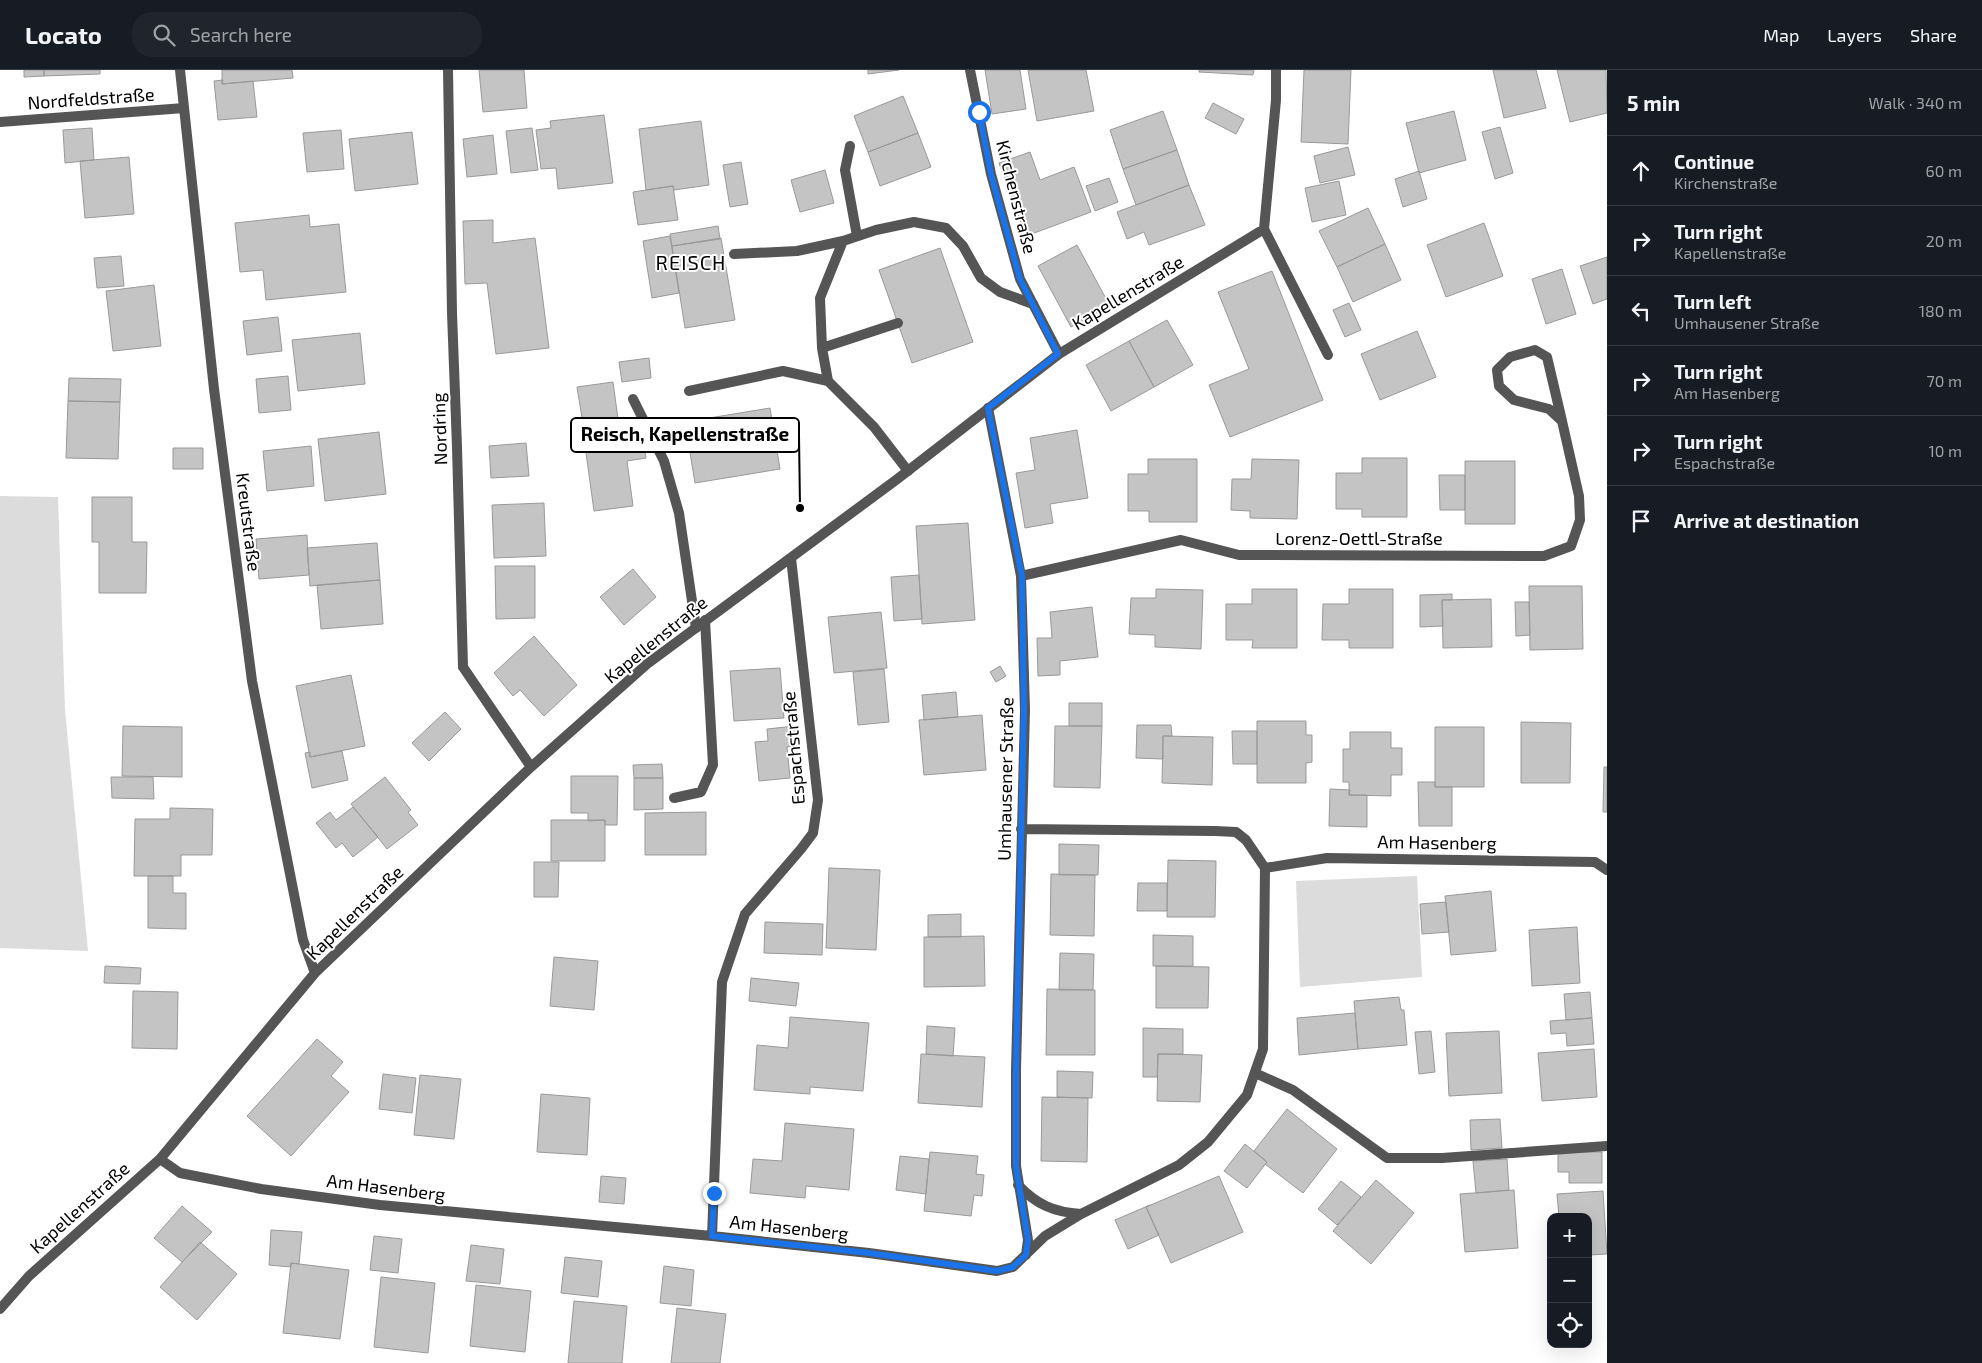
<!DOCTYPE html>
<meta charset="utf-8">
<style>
body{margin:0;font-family:"Exo 2",sans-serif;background:#20242c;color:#f1f3f6}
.controls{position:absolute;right:15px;bottom:15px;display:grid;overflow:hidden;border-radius:10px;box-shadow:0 5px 20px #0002}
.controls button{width:45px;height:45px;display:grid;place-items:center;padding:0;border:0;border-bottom:1px solid #363941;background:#171b24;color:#f1f3f6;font:25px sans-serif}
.stop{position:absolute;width:15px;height:15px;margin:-11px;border:4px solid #1a73e8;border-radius:50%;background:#fff}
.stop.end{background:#1a73e8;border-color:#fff;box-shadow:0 1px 5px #0008}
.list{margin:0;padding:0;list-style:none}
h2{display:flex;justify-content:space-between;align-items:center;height:65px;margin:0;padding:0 20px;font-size:21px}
h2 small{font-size:16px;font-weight:400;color:#9ea1a6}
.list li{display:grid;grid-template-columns:32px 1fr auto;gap:15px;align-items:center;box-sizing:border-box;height:70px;padding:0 20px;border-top:1px solid #363941}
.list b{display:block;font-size:19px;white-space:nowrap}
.list p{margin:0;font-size:16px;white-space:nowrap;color:#9ea1a6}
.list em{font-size:16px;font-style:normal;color:#9ea1a6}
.icon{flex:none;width:28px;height:28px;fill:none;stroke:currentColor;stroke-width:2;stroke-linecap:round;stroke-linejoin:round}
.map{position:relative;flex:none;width:1607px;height:1293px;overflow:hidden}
header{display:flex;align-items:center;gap:30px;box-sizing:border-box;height:70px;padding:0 25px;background:#171b24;border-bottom:1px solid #363941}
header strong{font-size:24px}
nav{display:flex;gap:28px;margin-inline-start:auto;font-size:18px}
.search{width:350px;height:45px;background:#20242c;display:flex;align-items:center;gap:12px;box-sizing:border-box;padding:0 18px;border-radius:20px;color:#9ea1a6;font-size:19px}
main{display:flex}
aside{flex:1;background:#171b24}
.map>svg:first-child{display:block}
</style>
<header>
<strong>Locato</strong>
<div class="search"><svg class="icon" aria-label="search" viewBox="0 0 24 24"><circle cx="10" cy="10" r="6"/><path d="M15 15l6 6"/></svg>Search here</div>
<nav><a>Map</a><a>Layers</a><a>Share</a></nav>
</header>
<main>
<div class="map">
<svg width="1607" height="1293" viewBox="0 0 1607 1293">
<rect width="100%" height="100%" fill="#fff"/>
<path fill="#dcdcdc" d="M0,426L58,427L65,640L88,881L0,878Z
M1417,806L1422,907L1300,917L1296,811Z"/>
<path fill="#c4c4c4" stroke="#999" d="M24,0H44V6L24,7Z
M44,0H100V4L44,6Z
M222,0H292L293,8L222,14Z
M479,0H524L527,38L483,42Z
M868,0H899L868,4Z
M985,0H1020L1026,39L992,44Z
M1028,0H1086L1094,41L1037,51Z
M1199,0H1254L1253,5L1199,2Z
M1304,0H1351L1348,74L1301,72Z
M1493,0H1536L1546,38L1504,48Z
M1557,0H1606L1607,43L1570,52Z
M223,10L222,14L253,11L257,47L218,50L214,11Z
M903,26L918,63L868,82L854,46Z
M1213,33L1244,49L1236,64L1205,48Z
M1163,41L1177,80L1123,99L1110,60Z
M1454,41L1466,90L1419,103L1406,53Z
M604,45L613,113L558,119L556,98L541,99L536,60L551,58L550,51Z
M701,51L709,115L674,120L673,116L646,120L639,59Z
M1500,57L1513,103L1495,109L1482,62Z
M92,58L94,90L65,93L63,60Z
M532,58L538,100L511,103L506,61Z
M341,60L344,99L307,102L303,63Z
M412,62L418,114L355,121L349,69Z
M918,63L931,97L880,116L868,82Z
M493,65L497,104L467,107L463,69Z
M1348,77L1355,105L1320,113L1314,86Z
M1177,80L1189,115L1136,135L1123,99Z
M1030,82L1040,110L1074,97L1091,142L1026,166L999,93Z
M129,87L134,144L85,148L80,91Z
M741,92L748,134L730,137L723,95Z
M825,100L834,133L800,142L791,110Z
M1419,101L1427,129L1403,137L1395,109Z
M1109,108L1118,132L1095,141L1086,116Z
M1339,111L1346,145L1312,152L1305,118Z
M1189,115L1205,155L1149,175L1144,162L1127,169L1117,142Z
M673,116L678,150L638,155L633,122Z
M1368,138L1385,174L1337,197L1319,161Z
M309,145L310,157L339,154L346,222L266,230L263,200L240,202L235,153Z
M493,150V173L535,168L549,278L496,284L487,213L465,214L463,151Z
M1484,153L1503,206L1446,227L1427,175Z
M718,156L720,169L672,176L670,164Z
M670,166L679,223L652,228L643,171Z
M721,168L735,250L685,258L672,176Z
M1385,174L1401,210L1353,232L1337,197Z
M1077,175L1110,236L1071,257L1038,196Z
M940,178L973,272L912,293L879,200Z
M121,186L124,216L97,218L94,188Z
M1607,187V229L1593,234L1580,196Z
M1562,199L1576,244L1546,254L1532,209Z
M1272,201L1323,330L1230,367L1209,315L1249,299L1218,222Z
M154,215L161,276L113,281L106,221Z
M1349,233L1361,260L1345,267L1333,240Z
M278,247L282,281L247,285L243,251Z
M1167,250L1193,295L1154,317L1129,271Z
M1417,261L1436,307L1380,330L1361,284Z
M360,263L365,314L298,321L292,270Z
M1129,271L1154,317L1111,341L1086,295Z
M649,288L651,308L622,312L619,292Z
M288,306L291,340L259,343L256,309Z
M69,308L121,309L120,332L68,331Z
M613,312L618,349L583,354L577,317Z
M68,331L120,332L118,389L66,388Z
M770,338L780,399L695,413L685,352Z
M641,353L646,388L627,391L633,436L594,441L583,361Z
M1077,360L1088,428L1050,434L1053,453L1025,458L1016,403L1035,400L1030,368Z
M379,362L386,424L325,431L318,369Z
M526,373L529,406L491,408L489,376Z
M311,376L314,416L267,421L263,381Z
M173,378H203V399H173Z
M1362,388H1407V447H1362V439H1336V403H1362Z
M1148,389H1197V452H1149V441H1128V404H1148Z
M1252,389L1299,390L1297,449L1250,448V441L1231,440L1232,409H1251Z
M1465,391H1515V454H1465Z
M1439,405H1465V440H1440Z
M92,427H132V472H147L146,523H99V472H92Z
M544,433L546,486L494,488L492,435Z
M968,453L975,550L922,554L916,456Z
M307,465L309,505L259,509L256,469Z
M377,473L380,510L310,516L307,478Z
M495,496H535V548L496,549Z
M633,499L656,527L624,555L600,527Z
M919,505L922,549L894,551L891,507Z
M380,510L383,554L321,559L317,515Z
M1529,516H1582L1583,579L1530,580Z
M1156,519L1203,520L1201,579L1155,577V565L1129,564L1131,528H1156Z
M1252,519H1297V578H1252L1253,570H1226V534H1252Z
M1349,519H1393V578H1349V570H1322L1323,534H1349Z
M1452,524V530H1442L1443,556L1420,557V525Z
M1491,529L1492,577L1443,578L1442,530Z
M1515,532H1529L1530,565L1516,566Z
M1092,537L1098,587L1060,591V605L1038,606L1037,568H1052L1050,542Z
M881,542L887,598L834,603L828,547Z
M534,566L577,615L544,646L520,620L513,626L494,603Z
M1000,596L1006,606L996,612L990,602Z
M780,598L784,648L734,651L730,601Z
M884,599L889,652L858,655L853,602Z
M351,605L365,676L310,687L296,616Z
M956,622L958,647L924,650L922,625Z
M1069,633H1102V656H1069Z
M445,642L461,659L429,691L412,673Z
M982,645L986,700L924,705L919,650Z
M1257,651H1306V665H1312V692L1306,693V713H1257Z
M1521,652L1571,653L1570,713H1521Z
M1137,655H1171L1172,666H1163V689L1136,688Z
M123,656L182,657V707L122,706Z
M795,656L797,675L787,677L790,708L759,711L755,672L768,671L767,659Z
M1055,656H1102L1100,718L1054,717Z
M1435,657H1484V717H1435Z
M1232,661H1257V694H1233Z
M1350,662H1391V678H1402V705H1391V726L1349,725V712H1343V679H1350Z
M1163,666L1213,667L1212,715L1162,713Z
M342,681L348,710L312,718L305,683L310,682V687Z
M662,694L663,708H634L633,695Z
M1604,697H1607V742H1603Z
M571,706H618L617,755H605V750L588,751V743H571Z
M111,707H153L154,729L112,728Z
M385,707L411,740L408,742L418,755L387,779L351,734Z
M634,708H663V739L634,740Z
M1418,712H1435V717H1452V756H1419Z
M1330,719L1350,720L1349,725H1367V757L1329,756Z
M353,737L378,767L353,787L342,773L336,778L316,753L330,742L336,750Z
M170,738L213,739L212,785H181V806H134L135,749H170Z
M706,742V785H645V743Z
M551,750H605V791H551Z
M1059,774L1099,775L1098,805H1059Z
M1168,790L1216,791L1215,847H1167Z
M534,792H559L558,827H534Z
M829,798L880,800L876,880L826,878Z
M1051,804L1095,805L1094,866L1050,865Z
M148,806H173V823H186V859L148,858Z
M1138,813H1167V841H1137Z
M1491,821L1496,881L1451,885L1445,826Z
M1446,832L1449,862L1422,864L1420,834Z
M961,844V867H928V845Z
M765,852L823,854L822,885L764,883Z
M1577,857L1580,913L1532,916L1529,860Z
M1153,865L1193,866V896H1153Z
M984,866L985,916L924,917V867Z
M1060,883L1094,884L1093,920H1059Z
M554,887L598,891L594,940L550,936Z
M105,896L141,898L140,914L104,913Z
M1156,896L1209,897L1208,938H1156Z
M751,908L799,913L796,936L749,931Z
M1047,919L1095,920V985H1046Z
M133,921L178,922L177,979L132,978Z
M1590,922L1592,948L1566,950L1564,924Z
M1399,927L1401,940H1404L1407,975L1358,979L1354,931Z
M1355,943L1358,979L1299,985L1297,948Z
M790,947L869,953L863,1021L810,1017V1024L754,1020L757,975L788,978Z
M1592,948L1594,974L1567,976L1566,963L1551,964L1550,951Z
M927,956L955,958L953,986L926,984Z
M1143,958L1183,959V984H1158L1157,1007H1143Z
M1431,961L1435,1002L1419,1004L1415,962Z
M1499,961L1502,1023L1449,1026L1446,963Z
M317,969L343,992L331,1006L349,1022L291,1086L247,1046Z
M1594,979L1597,1027L1542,1031L1538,983Z
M921,984L985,987L982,1037L918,1033Z
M1158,984L1202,985L1200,1032L1157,1031Z
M1057,1001L1093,1002L1092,1028L1057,1027Z
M383,1004L416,1008L412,1043L379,1039Z
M420,1005L461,1009L454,1069L414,1065Z
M541,1024L590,1028L587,1085L537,1082Z
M1042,1027L1088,1028L1087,1092L1041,1091Z
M1287,1039L1337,1079L1303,1123L1265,1094L1267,1092L1254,1081Z
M1500,1049L1502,1078L1471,1080L1470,1050Z
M785,1053L854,1059L849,1120L806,1116L805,1128L750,1123L753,1089L782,1091Z
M1245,1074L1267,1092L1247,1118L1224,1101Z
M930,1082L978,1086L976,1104L984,1105L982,1126L974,1125L971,1146L924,1141Z
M1558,1082H1602V1113H1569V1102H1558Z
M900,1086L929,1089L926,1124L896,1120Z
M1507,1089L1509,1120L1476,1123L1473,1091Z
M601,1106L626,1108L624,1134L599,1132Z
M1219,1106L1243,1162L1171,1193L1146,1137Z
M1376,1110L1414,1143L1371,1194L1333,1161Z
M1341,1111L1361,1127L1337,1155L1318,1139Z
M1514,1120L1518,1178L1465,1182L1460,1124Z
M1603,1121L1607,1184L1588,1185V1147H1559L1557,1124Z
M1150,1135L1146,1137L1159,1165L1128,1179L1115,1150Z
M182,1136L212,1162L182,1192L154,1168Z
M271,1160L302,1162L299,1194L291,1193V1197L269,1195Z
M374,1166L402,1169L398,1203L370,1200Z
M200,1172L237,1204L197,1250L160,1217Z
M471,1175L504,1179L500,1214L466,1211Z
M565,1187L602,1191L598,1227L561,1223Z
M291,1193L349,1200L340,1269L283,1263Z
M664,1196L694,1200L691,1236L660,1233Z
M381,1207L435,1213L428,1283L374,1277Z
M476,1215L531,1221L525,1282L470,1276Z
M574,1231L627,1236L622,1293H568Z
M677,1238L726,1244L720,1293H671Z"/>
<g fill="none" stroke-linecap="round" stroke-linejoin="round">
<path stroke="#555" stroke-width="10" d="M850,76L845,100L857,166
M1264,159L1328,285
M734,184L797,181L843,171L876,160L914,152L946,158L963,176L981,208L1000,222L1033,234
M822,278L898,253
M828,311L822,278L820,228L843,171
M689,321L783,301L828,311L874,357L908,401
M633,329L664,391L679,443L696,558
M674,728L701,722L713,695L705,550"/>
<path stroke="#555" stroke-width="10" d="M180,0L214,319L252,611L303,870L315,903
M448,0L452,243L457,377L463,597L531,697
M970,0L991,104L1020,209L1059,284
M0,52L184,38
M988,338L1021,506L1025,640L1016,1000V1096L1028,1170L1026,1185
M1021,506L1181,470L1239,485L1544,486L1571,476L1580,450L1579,426L1562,351L1549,339L1514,330L1499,316L1497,300L1510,287L1535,280L1547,287L1562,351
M1265,798L1327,788L1595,792L1607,800
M1255,1003L1293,1020L1387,1088H1442L1607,1076
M160,1089L180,1103L261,1119L380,1135L712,1166L869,1183L997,1201L1013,1197L1045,1166L1081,1144L1179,1095L1208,1072L1247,1025L1263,979L1265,798L1246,770L1236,762L1215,761L1021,759
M1018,1115C1037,1135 1054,1142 1081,1144
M712,1166L722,912L745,844L801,779L813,763L818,730L791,488
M0,1239L29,1206L160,1089L315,903L531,697L647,594L896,410L1059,284L1264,159L1276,30V0"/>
</g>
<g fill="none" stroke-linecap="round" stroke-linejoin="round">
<path stroke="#1a73e8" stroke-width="6" d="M714,1123L712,1166L869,1183L997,1201L1013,1197L1026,1185L1028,1170L1016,1096V1000L1024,640L1022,506L988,338L1058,284L1020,209L991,104L979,42"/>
</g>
<g text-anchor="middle" stroke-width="4" stroke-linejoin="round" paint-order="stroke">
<g font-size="18" fill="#000" stroke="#fff">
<text transform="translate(91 29) rotate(-4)" y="6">Nordfeldstraße</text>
<text transform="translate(1016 127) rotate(76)" y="6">Kirchenstraße</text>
<text transform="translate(1128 223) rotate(-31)" y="6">Kapellenstraße</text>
<text transform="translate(440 359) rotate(-92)" y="6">Nordring</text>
<text transform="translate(248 452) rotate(83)" y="6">Kreutstraße</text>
<text x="1359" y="475">Lorenz-Oettl-Straße</text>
<text transform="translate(656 570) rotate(-39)" y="6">Kapellenstraße</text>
<text transform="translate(794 678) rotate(-95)" y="6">Espachstraße</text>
<text transform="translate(1006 709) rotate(-89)" y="6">Umhausener Straße</text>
<text transform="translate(1437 773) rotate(1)" y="6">Am Hasenberg</text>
<text transform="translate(355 843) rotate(-44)" y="6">Kapellenstraße</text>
<text transform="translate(386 1118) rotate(7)" y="6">Am Hasenberg</text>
<text transform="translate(80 1138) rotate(-42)" y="6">Kapellenstraße</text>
<text transform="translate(789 1158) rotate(6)" y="6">Am Hasenberg</text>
</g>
<g font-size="20" letter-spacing="1" fill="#000" stroke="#fff">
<text x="691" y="200">REISCH</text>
</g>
</g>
<path fill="none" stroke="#000" stroke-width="2" d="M800 438L799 365"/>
<circle fill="#000" stroke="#fff" stroke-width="2" cx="800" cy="438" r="5"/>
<rect fill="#fff" stroke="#000" stroke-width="2" x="571" y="348" width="228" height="34" rx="5"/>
<g font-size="19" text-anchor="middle" font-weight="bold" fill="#000">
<text x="685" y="371">Reisch, Kapellenstraße</text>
</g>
</svg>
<div class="controls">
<button>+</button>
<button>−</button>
<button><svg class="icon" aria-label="locate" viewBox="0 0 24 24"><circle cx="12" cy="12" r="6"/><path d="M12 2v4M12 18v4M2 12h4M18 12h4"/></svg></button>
</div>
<div class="stop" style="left:979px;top:42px"></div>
<div class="stop end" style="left:714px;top:1123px"></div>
</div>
<aside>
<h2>5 min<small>Walk · 340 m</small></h2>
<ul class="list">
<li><svg class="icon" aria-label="ahead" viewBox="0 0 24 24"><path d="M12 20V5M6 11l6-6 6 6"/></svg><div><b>Continue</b><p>Kirchenstraße</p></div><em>60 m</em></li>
<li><svg class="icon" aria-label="right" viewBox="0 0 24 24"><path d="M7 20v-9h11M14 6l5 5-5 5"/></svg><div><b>Turn right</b><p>Kapellenstraße</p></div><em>20 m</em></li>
<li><svg class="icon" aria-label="left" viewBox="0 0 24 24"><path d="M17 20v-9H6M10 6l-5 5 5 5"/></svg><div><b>Turn left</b><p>Umhausener Straße</p></div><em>180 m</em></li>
<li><svg class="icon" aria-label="right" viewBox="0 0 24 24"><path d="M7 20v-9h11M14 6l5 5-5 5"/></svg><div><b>Turn right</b><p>Am Hasenberg</p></div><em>70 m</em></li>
<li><svg class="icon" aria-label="right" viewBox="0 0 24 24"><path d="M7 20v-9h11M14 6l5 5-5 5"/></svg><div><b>Turn right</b><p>Espachstraße</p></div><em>10 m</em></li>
<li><svg class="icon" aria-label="arrive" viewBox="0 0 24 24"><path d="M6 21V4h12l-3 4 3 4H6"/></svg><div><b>Arrive at destination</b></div></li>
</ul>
</aside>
</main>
